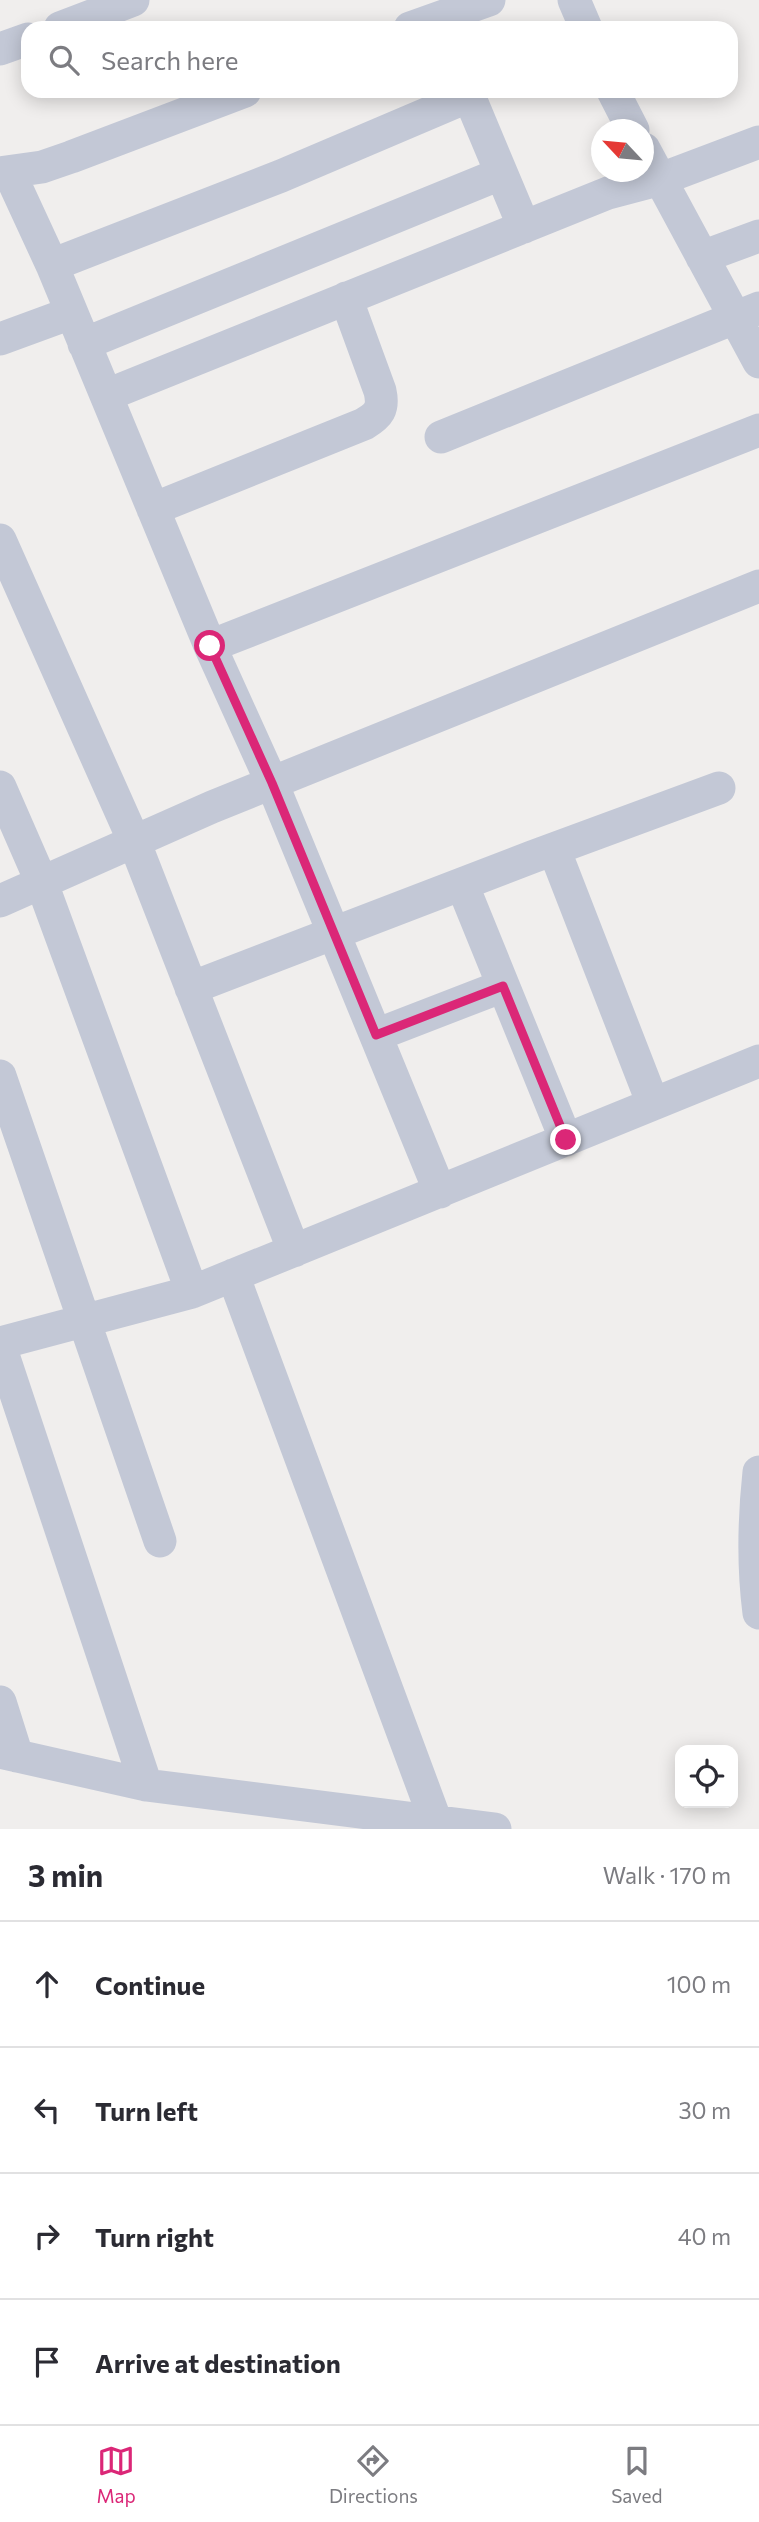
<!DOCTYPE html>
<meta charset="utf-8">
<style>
body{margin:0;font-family:Commissioner,sans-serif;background:#f2f2f3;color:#2b2b33}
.controls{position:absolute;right:21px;bottom:21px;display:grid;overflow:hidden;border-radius:14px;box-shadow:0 4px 18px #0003}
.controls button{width:63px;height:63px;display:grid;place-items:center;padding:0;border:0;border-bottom:2px solid #e1e1e2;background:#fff;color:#2b2b33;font:35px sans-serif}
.compass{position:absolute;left:591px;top:119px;width:63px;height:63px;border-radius:50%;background:#fff;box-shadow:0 4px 18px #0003;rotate:296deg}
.stop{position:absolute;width:21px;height:21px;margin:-16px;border:5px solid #db2777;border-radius:50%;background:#fff}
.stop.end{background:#db2777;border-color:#fff;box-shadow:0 2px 7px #0008}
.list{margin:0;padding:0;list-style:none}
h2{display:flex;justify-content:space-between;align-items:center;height:91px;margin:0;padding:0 28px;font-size:30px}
h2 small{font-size:23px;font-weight:400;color:#7c7c81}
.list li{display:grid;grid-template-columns:46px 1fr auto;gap:21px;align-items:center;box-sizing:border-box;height:126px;padding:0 28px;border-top:2px solid #e1e1e2}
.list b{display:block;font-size:26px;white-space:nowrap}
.list em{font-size:23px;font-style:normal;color:#7c7c81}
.icon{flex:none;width:38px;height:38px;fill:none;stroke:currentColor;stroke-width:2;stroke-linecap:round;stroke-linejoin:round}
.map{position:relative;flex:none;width:759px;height:1829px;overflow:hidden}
.search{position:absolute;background:#fff;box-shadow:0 4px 18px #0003;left:21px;right:21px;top:21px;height:77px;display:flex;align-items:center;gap:18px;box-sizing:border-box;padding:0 24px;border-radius:21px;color:#7c7c81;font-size:26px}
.sheet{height:595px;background:#fff}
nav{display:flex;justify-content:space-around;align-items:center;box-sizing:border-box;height:98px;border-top:2px solid #e1e1e2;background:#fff;font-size:19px;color:#7c7c81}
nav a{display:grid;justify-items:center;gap:4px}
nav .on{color:#db2777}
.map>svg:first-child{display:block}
</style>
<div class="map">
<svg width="759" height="1829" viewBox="0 0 759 1829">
<rect width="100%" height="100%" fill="#f0eeed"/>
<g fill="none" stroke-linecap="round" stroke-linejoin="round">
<path stroke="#c3c8d6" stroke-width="33" d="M574,0L586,28
M60,28L133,0
M410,28L489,0
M0,49L28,39
M467,91L524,227
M613,91L633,130
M644,149L759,362
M9,172L52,265L210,646L272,783L440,1192
M0,173L42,167L71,157L245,91
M702,257L759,236
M52,265L281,176L469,96
M0,339L71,313
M84,344L500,174
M107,395L608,193L661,179L759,142
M441,437L759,308
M153,509L364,424C379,415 384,409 380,391L346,298
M0,540L134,841L294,1251
M210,646L759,430
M0,787L41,881L192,1292
M554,849L653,1104
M462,884L566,1140
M0,901L212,807L759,586
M191,988L532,857L719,788
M376,1035L503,986
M0,1076L160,1541
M233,1275L436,1822
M0,1343L192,1292L759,1061
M0,1346L146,1785
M759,1472C754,1519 753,1567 759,1613
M0,1702L17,1756
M0,1752L146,1785L495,1829"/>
</g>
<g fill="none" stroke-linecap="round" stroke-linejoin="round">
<path stroke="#db2777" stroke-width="9" d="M210,646L272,783L376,1035L503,986L566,1140"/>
</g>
</svg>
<div class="controls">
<button><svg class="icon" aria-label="locate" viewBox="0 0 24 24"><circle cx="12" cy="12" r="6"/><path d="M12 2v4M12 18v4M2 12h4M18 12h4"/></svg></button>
</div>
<svg class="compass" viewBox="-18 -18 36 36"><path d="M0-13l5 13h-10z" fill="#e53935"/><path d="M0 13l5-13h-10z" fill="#7c7c81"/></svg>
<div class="stop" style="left:210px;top:646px"></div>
<div class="stop end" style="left:566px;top:1140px"></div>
<div class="search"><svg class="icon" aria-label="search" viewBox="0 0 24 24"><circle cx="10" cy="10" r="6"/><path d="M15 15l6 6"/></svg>Search here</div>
</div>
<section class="sheet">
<h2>3 min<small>Walk · 170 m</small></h2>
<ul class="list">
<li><svg class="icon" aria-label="ahead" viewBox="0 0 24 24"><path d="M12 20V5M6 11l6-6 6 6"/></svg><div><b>Continue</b></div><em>100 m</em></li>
<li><svg class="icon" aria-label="left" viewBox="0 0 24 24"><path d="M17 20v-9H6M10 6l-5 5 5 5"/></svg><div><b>Turn left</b></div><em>30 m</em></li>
<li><svg class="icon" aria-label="right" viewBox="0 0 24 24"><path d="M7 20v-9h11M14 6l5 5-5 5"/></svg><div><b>Turn right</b></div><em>40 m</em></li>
<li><svg class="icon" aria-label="arrive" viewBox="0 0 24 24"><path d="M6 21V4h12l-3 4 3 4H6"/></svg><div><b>Arrive at destination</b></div></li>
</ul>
</section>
<nav>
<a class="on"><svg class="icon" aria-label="map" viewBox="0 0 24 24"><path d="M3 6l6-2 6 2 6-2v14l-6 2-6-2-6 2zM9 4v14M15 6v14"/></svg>Map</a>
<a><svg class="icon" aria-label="directions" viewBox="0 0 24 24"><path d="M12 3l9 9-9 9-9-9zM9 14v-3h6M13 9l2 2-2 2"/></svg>Directions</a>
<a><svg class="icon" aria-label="saved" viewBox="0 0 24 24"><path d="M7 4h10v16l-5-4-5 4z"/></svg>Saved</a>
</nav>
